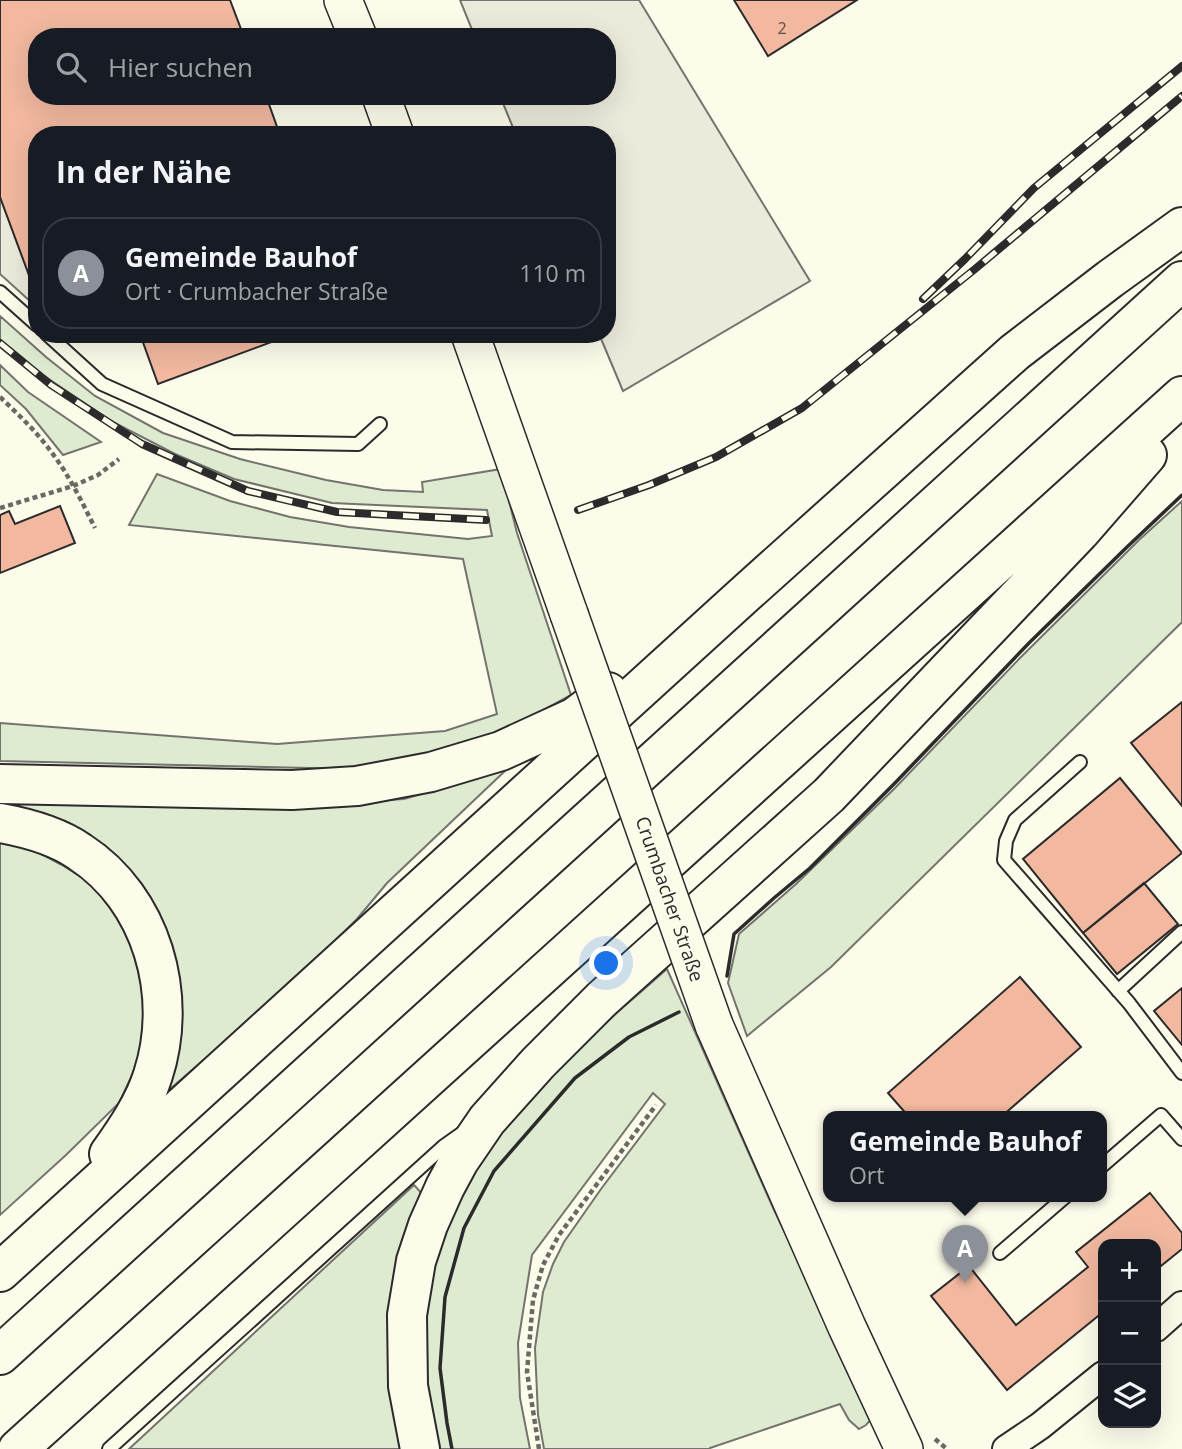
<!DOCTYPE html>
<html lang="de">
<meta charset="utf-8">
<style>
body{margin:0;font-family:"Open Sans",sans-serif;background:#20242c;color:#f1f3f6}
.controls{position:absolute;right:21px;bottom:21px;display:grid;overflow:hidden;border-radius:14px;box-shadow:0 7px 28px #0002}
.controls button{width:63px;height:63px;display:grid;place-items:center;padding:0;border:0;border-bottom:2px solid #363941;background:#171b24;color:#f1f3f6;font:35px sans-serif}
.you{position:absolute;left:607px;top:964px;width:24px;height:24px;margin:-18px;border:5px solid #fff;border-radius:50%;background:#1a73e8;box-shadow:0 0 0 10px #1a73e833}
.badge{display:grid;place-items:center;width:46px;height:46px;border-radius:50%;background:#8c9099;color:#fff;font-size:23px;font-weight:700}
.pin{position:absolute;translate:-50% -58px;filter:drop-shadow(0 2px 4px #0008)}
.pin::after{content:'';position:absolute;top:37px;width:24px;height:21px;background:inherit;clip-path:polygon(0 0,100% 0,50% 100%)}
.popup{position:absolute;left:823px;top:1111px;width:284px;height:91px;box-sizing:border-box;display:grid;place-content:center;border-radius:14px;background:#171b24;filter:drop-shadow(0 2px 5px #0005);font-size:23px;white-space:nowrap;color:#9ea1a6}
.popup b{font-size:26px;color:#f1f3f6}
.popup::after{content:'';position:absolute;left:50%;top:100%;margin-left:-14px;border:14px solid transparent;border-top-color:#171b24}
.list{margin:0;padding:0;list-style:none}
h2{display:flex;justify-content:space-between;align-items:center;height:91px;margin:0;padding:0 28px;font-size:30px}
h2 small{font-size:23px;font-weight:400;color:#9ea1a6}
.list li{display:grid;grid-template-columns:46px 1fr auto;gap:21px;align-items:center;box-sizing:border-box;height:112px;margin:0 14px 14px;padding:0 14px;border:2px solid #363941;border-radius:28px}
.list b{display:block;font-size:26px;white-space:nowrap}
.list p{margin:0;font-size:23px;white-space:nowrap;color:#9ea1a6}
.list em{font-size:23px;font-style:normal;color:#9ea1a6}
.icon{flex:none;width:38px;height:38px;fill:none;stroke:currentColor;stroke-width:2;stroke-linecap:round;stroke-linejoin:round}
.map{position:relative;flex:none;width:1182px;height:1449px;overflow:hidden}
.search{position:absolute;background:#171b24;box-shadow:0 7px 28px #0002;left:28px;top:28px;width:588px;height:77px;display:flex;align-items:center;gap:18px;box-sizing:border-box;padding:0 24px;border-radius:28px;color:#9ea1a6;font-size:26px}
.panel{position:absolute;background:#171b24;box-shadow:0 7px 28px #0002;left:28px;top:126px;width:588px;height:217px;border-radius:28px}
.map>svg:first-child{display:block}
</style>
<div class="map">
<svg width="1182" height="1449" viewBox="0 0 1182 1449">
<rect width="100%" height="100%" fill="#fdfbea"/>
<path fill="#deebd1" stroke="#74746e" stroke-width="2" d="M0,316L46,357L95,396L163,433L240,459L326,480L383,490L423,492L422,482L501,469L517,533L571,695L520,723L463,750L355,769L0,761V723L277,744L445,731L497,714L463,559L129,525L157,474L230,501L290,517L349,527L468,539L492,536L487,510L332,503L234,479L175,454L111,421L40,373L0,340Z
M0,365L28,392L101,442L63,455L26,409L0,385Z
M1182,501V622L831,967L747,1036L728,983L739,934L796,884L895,788L1020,658L1139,540Z
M507,769L387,883L357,919L282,993L163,1095L164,937L0,811V795L358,802L404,799Z
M0,843L32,849L62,865L100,889L123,923L148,992L138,1063L119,1103L66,1155L0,1215Z
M667,969L774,1210L873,1417L866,1425L859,1429L849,1420L840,1404L710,1448V1449H544L538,1415L535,1348L543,1292L553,1264L564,1242L601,1189L665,1104L653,1093L532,1255L518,1343L520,1398L530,1449H432L420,1338L432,1267L444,1227L480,1158L503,1126L564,1059Z
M414,1185L425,1197L407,1449H129Z"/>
<path fill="#eceadb" stroke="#74746e" stroke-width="2" d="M460,0H639L810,281L623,391L599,334H607V135H516L500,96H607V37H475Z
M0,186L37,283V299L31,302L0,274Z"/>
<path fill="#f2b8a0" stroke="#2b2b2b" stroke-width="2" d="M0,0H230L244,37H37V96H266L280,135H37V297L0,197Z
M734,0H857L768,56Z
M140,334H293L158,384Z
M60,506L75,543L0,573V515L9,511L15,524Z
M1182,702V806L1131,743Z
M1120,778L1182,853L1083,933L1023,859Z
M1144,883L1178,924L1117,974L1083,933Z
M1020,977L1081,1047L1001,1117H909L888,1093Z
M1182,988V1045L1154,1011Z
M1150,1193L1182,1233V1249L1156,1270V1244H1103V1312L1007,1390L931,1296L969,1266L1016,1325L1088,1267L1076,1252Z"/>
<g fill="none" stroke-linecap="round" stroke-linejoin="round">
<g stroke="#2b2b2b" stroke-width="16">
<path id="lane" d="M0,292L37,325
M47,334L102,384L232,442L358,444L380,424
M1080,762L1015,820L1006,841L1004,860L1129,1003L1182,1073
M1118,991L1182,932
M1102,1166L1161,1115L1182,1139
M1000,1253L1065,1197
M109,1449L444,1146L461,1134"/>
</g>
<g stroke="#2b2b2b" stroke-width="30">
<path id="street" d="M1156,1328L1182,1305
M1006,1449L1040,1426L1103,1375"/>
</g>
<g stroke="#2b2b2b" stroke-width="40">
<path id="secondary" d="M343,0L358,37
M381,96L395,135
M470,334L569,614
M714,1025L847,1327L904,1449"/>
</g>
<g stroke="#2b2b2b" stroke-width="42">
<path id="highway" d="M0,784L292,790L357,786L431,772L501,751L575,717L608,692
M0,823C28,828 57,836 80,852C152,899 179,995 153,1075C144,1104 126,1130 109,1154
M0,1272L744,595L1015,352L1110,279L1182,227
M0,1355L1182,281
M18,1449L1182,396
M420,1449L408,1386L407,1315L416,1261L428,1225L445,1187L459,1161L487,1120L538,1063L602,999L829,795L1080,532L1147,455"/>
</g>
<path stroke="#6a6964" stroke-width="4.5" stroke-dasharray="5 3.5" stroke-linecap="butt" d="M0,397C20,416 39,434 55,457C71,479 83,504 95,528
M0,508L73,486L98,475L119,459
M935,1439L947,1449
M539,1449L527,1372L533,1300L543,1265L559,1235L656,1105"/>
<use href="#lane" stroke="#fdfbea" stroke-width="12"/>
<use href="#street" stroke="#fdfbea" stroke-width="26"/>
<use href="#secondary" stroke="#fdfbea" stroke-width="37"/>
<use href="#highway" stroke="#fdfbea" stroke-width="38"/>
<g stroke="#2b2b2b" stroke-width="8">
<path id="rail" d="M923,299L965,259L1034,188L1182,66
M0,343L51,385L142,444L248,491L337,512L486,520
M578,510L649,485L716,457L802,408L975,269L1182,96"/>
</g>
<use href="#rail" stroke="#fdfbea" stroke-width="5" stroke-dasharray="16" stroke-linecap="butt"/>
<g stroke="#2b2b2b" stroke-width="40" stroke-linecap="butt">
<path id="secondary-bridge" d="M569,614L714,1025"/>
</g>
<use href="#secondary-bridge" stroke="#fdfbea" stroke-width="37"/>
<path stroke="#2b2b2b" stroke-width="3.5" d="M727,976L734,934L774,898L810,868L895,783L1029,643L1126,548L1182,495
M452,1449L447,1423L440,1368L445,1297L464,1228L494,1171L575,1078L629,1037L679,1012"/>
</g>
<g text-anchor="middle" stroke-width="5" stroke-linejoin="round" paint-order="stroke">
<g font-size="16" fill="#5d4e48">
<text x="782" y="34">2</text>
</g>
<g font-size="19" fill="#2b2b2b" stroke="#fdfbea">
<text transform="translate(670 899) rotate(71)" y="7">Crumbacher Straße</text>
</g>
</g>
</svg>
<div class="controls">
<button>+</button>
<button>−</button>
<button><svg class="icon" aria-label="layers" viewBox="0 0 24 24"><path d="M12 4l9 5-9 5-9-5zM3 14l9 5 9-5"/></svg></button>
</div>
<div class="you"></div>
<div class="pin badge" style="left:965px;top:1283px">A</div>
<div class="popup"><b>Gemeinde Bauhof</b>Ort</div>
<div class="search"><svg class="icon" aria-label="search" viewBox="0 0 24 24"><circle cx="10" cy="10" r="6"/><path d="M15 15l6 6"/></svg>Hier suchen</div>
<section class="panel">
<h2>In der Nähe<small></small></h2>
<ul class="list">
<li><span class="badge">A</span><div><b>Gemeinde Bauhof</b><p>Ort · Crumbacher Straße</p></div><em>110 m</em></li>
</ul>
</section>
</div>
